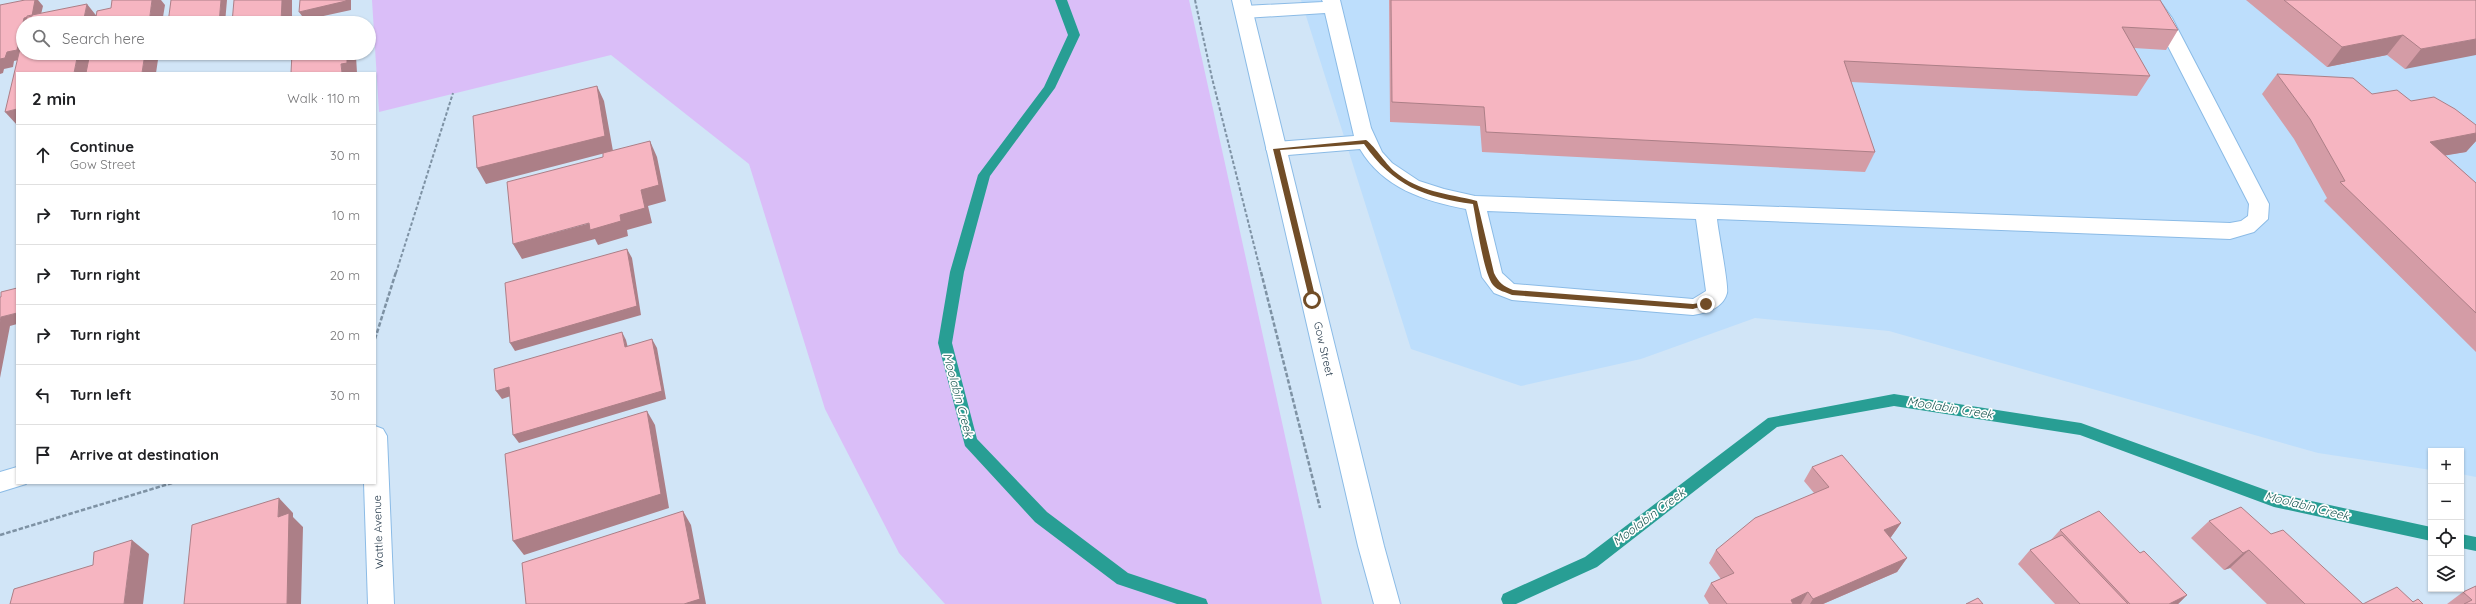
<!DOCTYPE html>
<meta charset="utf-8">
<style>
body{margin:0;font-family:Quicksand,sans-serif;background:#f6f6f6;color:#202124}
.controls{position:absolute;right:12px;bottom:12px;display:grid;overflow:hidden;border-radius:0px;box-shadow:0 1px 3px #0004}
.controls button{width:36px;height:36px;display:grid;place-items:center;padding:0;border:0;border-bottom:1px solid #e0e0e0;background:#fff;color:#202124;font:20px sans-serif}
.stop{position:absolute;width:12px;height:12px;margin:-9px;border:3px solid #714d27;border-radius:50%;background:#fff}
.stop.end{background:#714d27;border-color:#fff;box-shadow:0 1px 4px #0008}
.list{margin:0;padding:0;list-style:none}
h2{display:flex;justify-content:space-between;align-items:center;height:52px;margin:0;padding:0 16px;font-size:17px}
h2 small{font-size:13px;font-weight:400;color:#757577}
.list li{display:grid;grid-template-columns:26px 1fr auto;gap:12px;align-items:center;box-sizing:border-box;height:60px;padding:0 16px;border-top:1px solid #e0e0e0}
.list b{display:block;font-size:15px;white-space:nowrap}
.list p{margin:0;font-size:13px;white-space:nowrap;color:#757577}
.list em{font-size:13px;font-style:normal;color:#757577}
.icon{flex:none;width:22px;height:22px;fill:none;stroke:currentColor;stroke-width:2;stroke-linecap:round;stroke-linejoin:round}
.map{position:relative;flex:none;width:2476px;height:604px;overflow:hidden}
.search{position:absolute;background:#fff;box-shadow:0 1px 3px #0004;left:16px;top:16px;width:360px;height:44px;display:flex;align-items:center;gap:10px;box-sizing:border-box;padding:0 14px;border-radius:22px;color:#757577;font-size:15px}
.panel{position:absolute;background:#fff;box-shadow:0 1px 3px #0004;left:16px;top:72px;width:360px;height:412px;border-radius:0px}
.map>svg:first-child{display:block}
</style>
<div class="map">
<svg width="2476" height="604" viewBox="0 0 2476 604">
<rect width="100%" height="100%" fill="#d1e5f7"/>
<path fill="#bddefc" d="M1301,0H2476V477L2461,474V451H2431V470L2318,453L1889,331L1755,318L1641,359L1521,386L1411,349Z"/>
<path fill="#dabef8" d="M372,0H1189L1322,604H945L899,553L825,409L749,164L611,55L379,112Z"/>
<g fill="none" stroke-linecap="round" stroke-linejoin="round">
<path fill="#289e94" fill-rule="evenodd" d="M1055,0H1067L1080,35L1055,88L990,176L964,272L952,343L977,439L1047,512L1128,573L1206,599L1208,604H1177L1117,584L1035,522L965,446L938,343L950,272L978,175L1044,87L1068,35Z
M1894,394L2081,423L2274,493L2431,527V541L2274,507L2080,435L1894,406L1777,427L1597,567L1516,604H1503L1501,599L1503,594L1585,557L1768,418Z
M2461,534L2476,537V551L2461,548Z"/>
<g stroke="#8bbbe6" stroke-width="2">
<path id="service" d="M1322,0H1340L1371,128L1382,152L1392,163L1419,181L1444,189L1475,196L2230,223L2241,221L2248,216L2249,204L2154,19L2141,0H2159L2172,18L2269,204L2268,219L2254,232L2230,239L1717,219C1718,231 1729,286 1727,293C1723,308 1707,313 1693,315L1512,300L1494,293L1482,277L1466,209C1424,201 1383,188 1360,149L1276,156L1269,154L1266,149L1269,144L1276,142L1354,136L1325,13L1244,18L1238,16L1235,12L1238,8L1244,6L1323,2ZM1487,211L1696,219L1706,291L1693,299L1514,284L1502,273Z"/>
</g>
<g stroke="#8bbbe6" stroke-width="2">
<path id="minor" d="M375,426L383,429L387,436L394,604H368L364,483H375Z
M17,467V483L26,484L0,492V472Z"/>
</g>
<g stroke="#8bbbe6" stroke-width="2">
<path id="tertiary" d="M1232,0H1250L1384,546L1400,604H1374L1358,546Z"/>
</g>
<path stroke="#7e92a4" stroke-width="2" stroke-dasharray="3.5 2" stroke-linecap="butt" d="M1195,0L1212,78L1261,273
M396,273L453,93"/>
<path stroke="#7e92a4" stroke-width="2.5" stroke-dasharray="4.5 2" stroke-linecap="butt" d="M1261,272L1320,508
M375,339L396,272
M0,535L172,483"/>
<use href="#service" fill="#fff" fill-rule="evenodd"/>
<use href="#minor" fill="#fff" fill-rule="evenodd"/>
<use href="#tertiary" fill="#fff" fill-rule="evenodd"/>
</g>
<path fill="#d49ca6" d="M1389,0H2160L2178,30L2166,50L2134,48L2150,76L2137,96L1851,82L1875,152L1865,172L1482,152L1480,126L1390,122Z
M2246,0H2476L2405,69L2387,55L2327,67Z
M2277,74L2372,94L2411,101L2476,125V141L2466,152L2445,155L2476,183V352L2324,201L2327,198L2294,139L2262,94Z
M1812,467L1901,523L1891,537L1890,538L1907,558L1897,572L1823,604H1709L1704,596L1711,583L1721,579L1709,563L1716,550L1814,493L1804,481Z
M2209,521L2271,534L2363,604L2413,602L2423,604H2267L2230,568L2224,570L2191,538Z
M2060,530L2140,553L2187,595L2178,604H2055L2018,564L2030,550L2050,541Z
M2476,586V604H2447L2463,592Z"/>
<path fill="#ac7f87" d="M35,0H38L43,6L39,23H23V53L24,59L14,61L13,67L4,69L3,73L0,74V59L7,52L24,18Z
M152,0H161L165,5L162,23H149Z
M221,0H227L225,23H219Z
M282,0H292V23H281Z
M346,0H351V10L305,20L299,12Z
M87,4L99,19L98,23H83Z
M2403,35L2387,55L2327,67L2342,47Z
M2476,39V55L2405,69L2421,49Z
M78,53H93L90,73H74Z
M145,53H159L156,73H142Z
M347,53H354L356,56L357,73H342L341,64Z
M597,86L604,101L613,151L486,184L477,168Z
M17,109V125L5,112Z
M2476,133V141L2466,152L2413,161L2430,142Z
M650,141L657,157L666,201L648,206L652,223L627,230L628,236L598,245L595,239L522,259L513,244L620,215L641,190Z
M375,198L376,219H375Z
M627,249L632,258L641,315L515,351L510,343Z
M17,313V324L10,326L0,378V322L1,317Z
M622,332L626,340L630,356L625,347Z
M652,339L657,348L666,399L519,443L513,435Z
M509,387L514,395L502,399L496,391Z
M647,411L655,425L669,508L524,555L513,541Z
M279,498L293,513V517L303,527L301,604H287L278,517Z
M683,511L691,525L706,604H684Z
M1901,523L1891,537L1874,544L1884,530Z
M132,540L149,554L143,604H124Z
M2249,550L2230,568L2224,570L2243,553Z
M1907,558L1897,572L1823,604H1810L1813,599Z
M1808,592L1801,604H1788L1791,600Z
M2187,595L2178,604H2169Z"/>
<path fill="#f6b5c1" stroke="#ac7f87" d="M25,0H35L32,16L24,18L17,50L7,52L5,58L0,59V5Z
M112,0H152L149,23H95L97,11L111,8Z
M171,0H221L219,23H168Z
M234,0H282L281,23H232Z
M300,0H346V1L299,12Z
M1391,0H2160L2178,30L2122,27L2150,76L1844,61L1875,152L1486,132L1484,107L1392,102Z
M2284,0H2476V39L2421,49L2403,35L2342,47Z
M87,4L83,23H26L27,16Z
M23,36V53H78L74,73H17V109L5,112Z
M90,53H145L142,73H86Z
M292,53H347V63L341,64L342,73H291Z
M2277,74L2353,78L2372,94L2397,90L2411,101L2434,97L2455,109L2476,125V133L2430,142L2476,183V313L2340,182L2345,181L2310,119Z
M597,86L605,136L477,168L473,116Z
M650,141L659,185L641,190L645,208L620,215L621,221L590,230L589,223L513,244L507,182L603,157V153Z
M627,249L637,306L510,343L505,283Z
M17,288V313L1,317L0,322V297H1V292Z
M622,332L625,347L652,339L662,391L513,435L509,387L496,391L494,369Z
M647,411L661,494L513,541L505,454Z
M1842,455L1901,523L1884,530L1907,558L1813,599L1808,592L1791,600L1793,604H1727L1711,583L1734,573L1716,550L1755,518L1829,487L1812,467Z
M279,498L278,517L289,513L287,604H184L192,525Z
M2241,507L2271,534L2283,530L2363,604L2397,587L2413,602L2418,599L2423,604H2305L2249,550L2243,553L2209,521Z
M683,511L700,599L684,604H526L522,563Z
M2099,511L2140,553L2144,551L2187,595L2169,604H2130L2060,530Z
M2062,535L2128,604H2080L2030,550Z
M132,540L124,604H10L14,589L93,565L94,552Z
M2476,586V604H2464L2472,600L2463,592Z
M1978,598L1983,604H1966Z"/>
<path fill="#714d27" d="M1366,140C1372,143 1386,164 1394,171C1420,193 1447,193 1477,201L1494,273C1499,283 1503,286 1513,290L1693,304L1706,302L1709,304L1693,309L1512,295C1506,292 1498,291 1493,285C1483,272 1477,223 1473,204C1424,197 1393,186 1364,144L1280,150L1316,300L1310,302L1273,149Z"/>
<g text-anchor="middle" stroke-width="3.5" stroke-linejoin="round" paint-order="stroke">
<g font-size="11" fill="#283c4d" stroke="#fff">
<text transform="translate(1324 349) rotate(77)" y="4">Gow Street</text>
<text transform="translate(378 532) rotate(-92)" y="4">Wattle Avenue</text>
</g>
<g font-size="12" font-style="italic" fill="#1d5a54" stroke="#fff">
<text transform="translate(958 395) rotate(75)" y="4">Moolabin Creek</text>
<text transform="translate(1950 408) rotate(9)" y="4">Moolabin Creek</text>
<text transform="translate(2307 506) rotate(14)" y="4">Moolabin Creek</text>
<text transform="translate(1649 517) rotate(-37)" y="4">Moolabin Creek</text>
</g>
</g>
</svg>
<div class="controls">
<button>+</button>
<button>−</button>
<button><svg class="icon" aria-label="locate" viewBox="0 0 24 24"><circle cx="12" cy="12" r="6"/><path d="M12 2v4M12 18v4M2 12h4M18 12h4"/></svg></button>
<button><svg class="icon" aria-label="layers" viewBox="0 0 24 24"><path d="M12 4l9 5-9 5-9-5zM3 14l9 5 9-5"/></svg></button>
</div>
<div class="stop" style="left:1312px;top:300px"></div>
<div class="stop end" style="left:1706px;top:304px"></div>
<div class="search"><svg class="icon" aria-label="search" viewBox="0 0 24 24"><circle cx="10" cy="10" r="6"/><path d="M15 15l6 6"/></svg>Search here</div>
<section class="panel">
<h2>2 min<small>Walk · 110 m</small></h2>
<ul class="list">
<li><svg class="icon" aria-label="ahead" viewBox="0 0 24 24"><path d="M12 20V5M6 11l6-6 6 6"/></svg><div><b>Continue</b><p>Gow Street</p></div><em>30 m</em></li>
<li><svg class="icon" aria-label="right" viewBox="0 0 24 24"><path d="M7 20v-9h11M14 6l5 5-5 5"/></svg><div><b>Turn right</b></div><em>10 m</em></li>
<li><svg class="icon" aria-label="right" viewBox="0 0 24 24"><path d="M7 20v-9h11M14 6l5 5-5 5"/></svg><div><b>Turn right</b></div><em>20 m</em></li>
<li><svg class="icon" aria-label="right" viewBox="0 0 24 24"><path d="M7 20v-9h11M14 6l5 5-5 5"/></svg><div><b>Turn right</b></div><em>20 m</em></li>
<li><svg class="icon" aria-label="left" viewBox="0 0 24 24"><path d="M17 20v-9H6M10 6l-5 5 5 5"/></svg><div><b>Turn left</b></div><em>30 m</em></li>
<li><svg class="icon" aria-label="arrive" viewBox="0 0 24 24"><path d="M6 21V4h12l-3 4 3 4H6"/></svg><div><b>Arrive at destination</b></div></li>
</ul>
</section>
</div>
